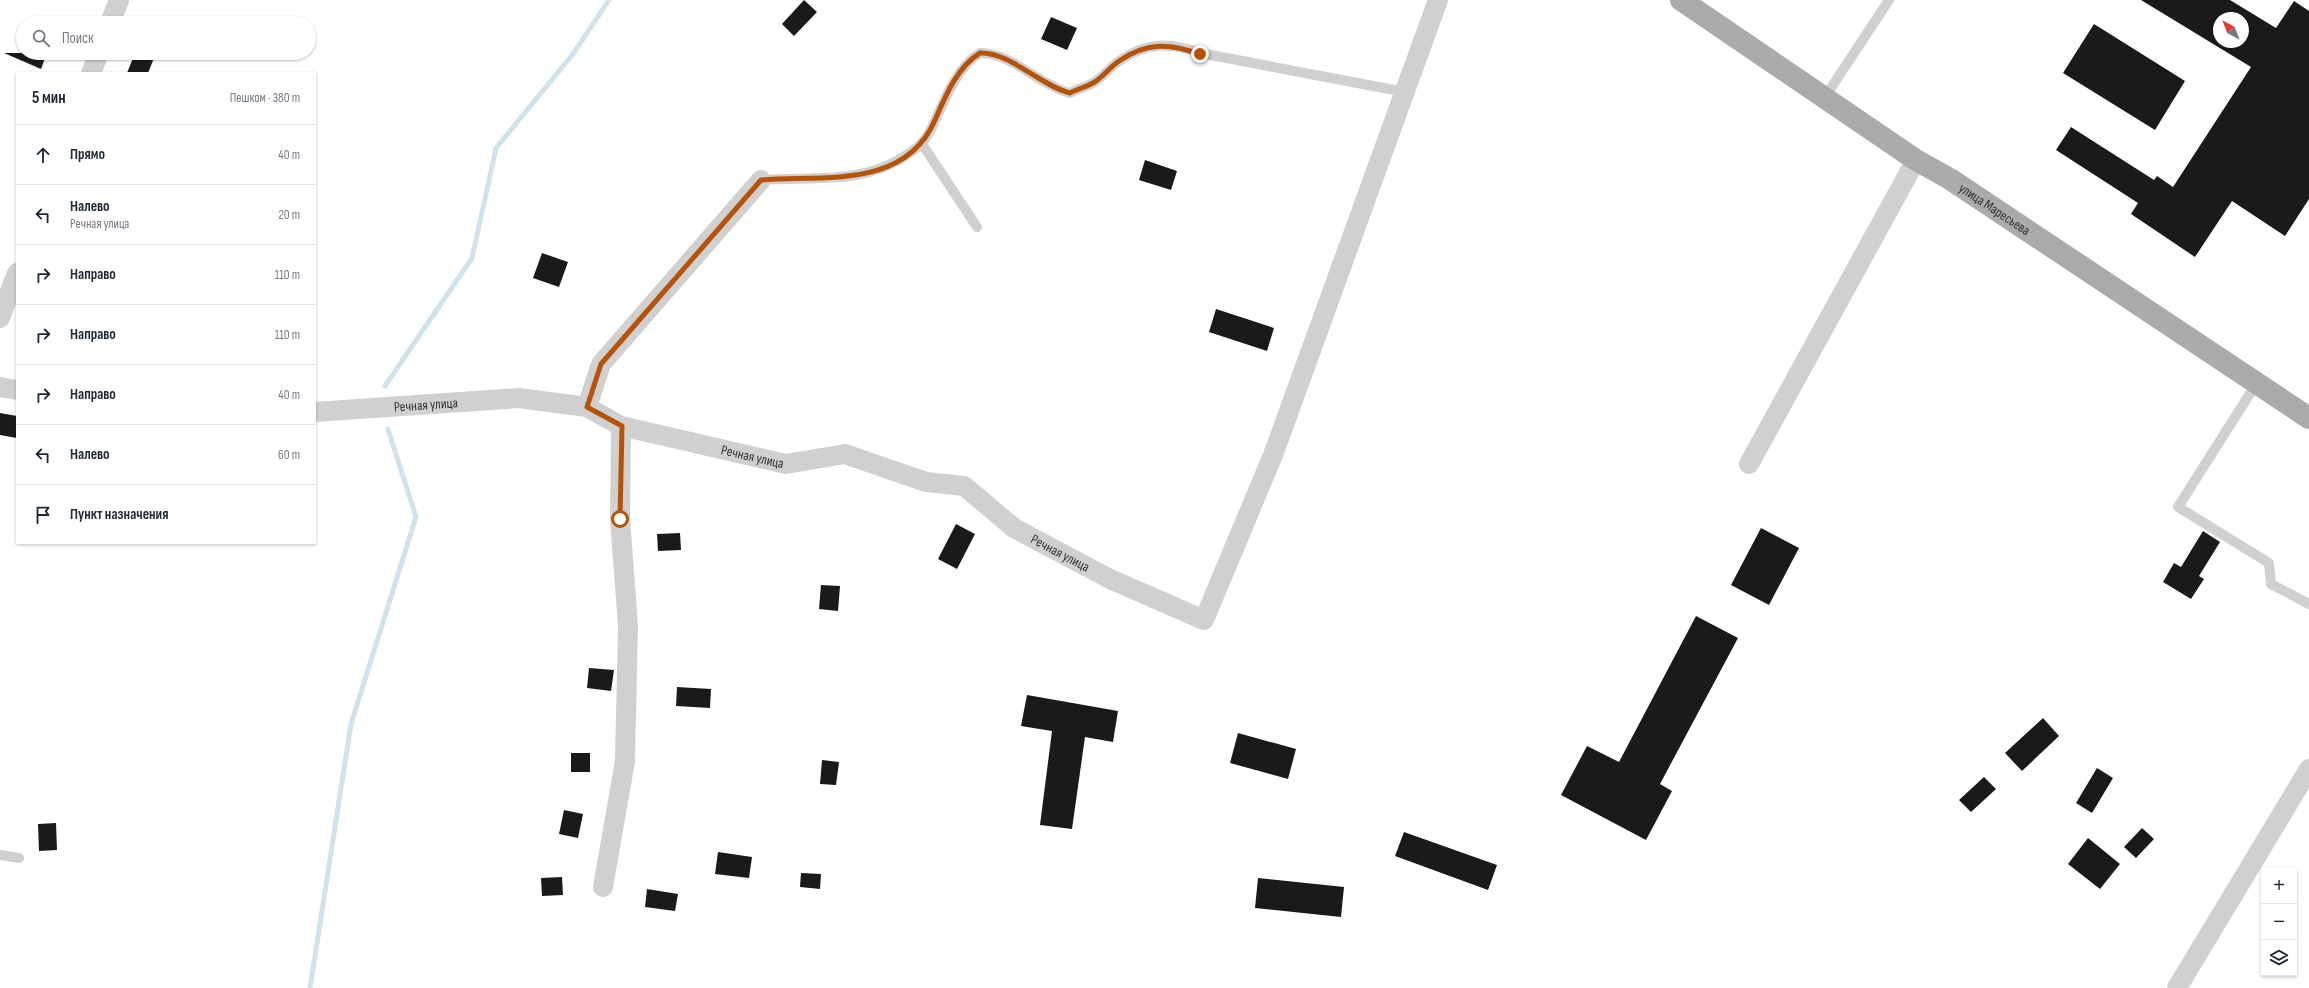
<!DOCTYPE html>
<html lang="ru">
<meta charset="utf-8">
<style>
body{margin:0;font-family:"Sofia Sans Condensed",sans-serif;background:#f6f6f7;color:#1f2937}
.controls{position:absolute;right:12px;bottom:12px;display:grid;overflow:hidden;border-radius:0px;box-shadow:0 1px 3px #0004}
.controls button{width:36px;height:36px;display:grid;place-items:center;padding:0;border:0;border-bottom:1px solid #e0e1e3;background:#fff;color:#1f2937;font:20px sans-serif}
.compass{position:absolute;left:2213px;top:12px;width:36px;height:36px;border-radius:50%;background:#fff;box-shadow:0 1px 3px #0004;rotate:318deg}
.stop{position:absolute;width:12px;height:12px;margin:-9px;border:3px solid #b45309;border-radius:50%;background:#fff}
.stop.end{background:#b45309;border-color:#fff;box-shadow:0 1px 4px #0008}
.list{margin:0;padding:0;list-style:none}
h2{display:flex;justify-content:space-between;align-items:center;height:52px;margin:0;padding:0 16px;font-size:17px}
h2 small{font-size:13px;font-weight:400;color:#747a83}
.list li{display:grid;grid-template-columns:26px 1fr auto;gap:12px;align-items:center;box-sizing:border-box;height:60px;padding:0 16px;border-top:1px solid #e0e1e3}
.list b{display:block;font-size:15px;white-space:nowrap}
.list p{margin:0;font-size:13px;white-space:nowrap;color:#747a83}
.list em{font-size:13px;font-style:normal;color:#747a83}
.icon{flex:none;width:22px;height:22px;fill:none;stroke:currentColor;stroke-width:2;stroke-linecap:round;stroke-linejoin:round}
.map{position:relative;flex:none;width:2309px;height:988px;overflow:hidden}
.search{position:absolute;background:#fff;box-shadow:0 1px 3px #0004;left:16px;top:16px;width:300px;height:44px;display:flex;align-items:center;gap:10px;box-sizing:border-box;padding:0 14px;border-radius:22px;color:#747a83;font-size:15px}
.panel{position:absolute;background:#fff;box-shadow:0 1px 3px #0004;left:16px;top:72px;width:300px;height:472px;border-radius:0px}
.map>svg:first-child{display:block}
</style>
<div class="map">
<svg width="2309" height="988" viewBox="0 0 2309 988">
<rect width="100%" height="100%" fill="#fff"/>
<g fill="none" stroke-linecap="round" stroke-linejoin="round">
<path stroke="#cfe2ee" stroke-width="5" d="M385,386L472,258L496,148L573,54L609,0
M310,988L351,724L416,517L388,429"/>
</g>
<path fill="#1a1a1a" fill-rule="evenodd" d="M804,0L817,12L794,36L782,24Z
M2141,0H2230L2276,28L2294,1L2309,11V199L2285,236L2232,201L2195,257L2131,214L2138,203L2056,150L2071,127L2154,180L2157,176L2173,187L2251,67ZM2219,18H2243V42H2219Z
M1051,17L1077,28L1067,50L1041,39Z
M2094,24L2185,81L2155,130L2063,73Z
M4,53H47L41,69Z
M135,53H156L148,73H127Z
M1145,160L1177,171L1171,190L1139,180Z
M542,253L568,262L559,287L533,278Z
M1216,309L1274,328L1267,351L1209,332Z
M0,413L17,416V438L0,435Z
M956,524L975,534L957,569L938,559Z
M1761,528L1799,548L1769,605L1731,585Z
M2203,531L2220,542L2199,576L2204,579L2191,599L2163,582L2174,563L2181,567Z
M680,533L681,550L658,551L657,534Z
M821,585L840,586L838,611L819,609Z
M1696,616L1738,638L1660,784L1672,791L1646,840L1561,795L1587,746L1619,762Z
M589,668L614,670L611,691L587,688Z
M677,687L711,689L710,708L676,706Z
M1027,695L1118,711L1113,742L1085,737L1072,829L1040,825L1052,731L1021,726Z
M2043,718L2059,736L2022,771L2005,753Z
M1238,733L1296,749L1288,779L1230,763Z
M571,753H590V772H571Z
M822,760L839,762L836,785L820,784Z
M2097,768L2113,778L2092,813L2076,803Z
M1984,777L1996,789L1971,812L1959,800Z
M564,810L583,814L578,838L559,834Z
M56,823L57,850L39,851L38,824Z
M2142,828L2154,839L2136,858L2124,847Z
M1404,832L1497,865L1488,890L1395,856Z
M2088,838L2120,864L2100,889L2068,864Z
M718,852L752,857L749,878L715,874Z
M801,873L821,874L820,889L800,887Z
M562,877L563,895L542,896L541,878Z
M1258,878L1344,887L1341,917L1255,908Z
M647,889L678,894L675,911L645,907Z"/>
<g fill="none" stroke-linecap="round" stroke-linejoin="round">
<path stroke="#d0d0d0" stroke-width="10" d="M1825,97L1889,0
M922,144L977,227
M761,180C809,176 857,185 900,159C917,149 926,142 934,123C945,99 957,67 980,53C1010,52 1039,85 1070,93C1077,89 1086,87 1093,83C1103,77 1109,68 1119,61C1147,42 1169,42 1200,53L1405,92
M2256,384L2178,507L2269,563L2271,584L2309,604
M0,855L19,858"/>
<g stroke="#d0d0d0" stroke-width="20">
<path d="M110,23L119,0"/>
<path d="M91,73L99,53"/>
<path d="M0,318L17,273"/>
<path d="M0,387L17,390"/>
<path d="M587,407L601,364L761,180"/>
<path id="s1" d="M315,412L519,398L587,407L621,426L786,464L845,454L926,482L964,486L1014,528L1110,579L1204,620L1273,455L1438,0"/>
<path d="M1749,464L1916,160"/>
<path d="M603,887L625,761L628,626L620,519L621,426"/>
<path d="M2177,988L2309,769"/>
</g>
<path stroke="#ababab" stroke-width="22" id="s2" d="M1681,0L1916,160L1950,179L2309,418"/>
</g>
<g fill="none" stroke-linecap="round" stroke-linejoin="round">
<path stroke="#b45309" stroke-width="5" d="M620,519L622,426L587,407L601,364L761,180C822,175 905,190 935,120C945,97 957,67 980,53C1010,52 1039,85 1070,93C1077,89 1086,87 1093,83C1103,77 1109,68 1119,61C1147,42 1169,43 1200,54"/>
</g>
<g text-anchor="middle" stroke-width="4" stroke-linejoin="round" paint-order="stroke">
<g font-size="14" fill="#333" stroke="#fff">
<text dy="5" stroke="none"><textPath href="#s2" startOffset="377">улица Маресьева</textPath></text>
<text dy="5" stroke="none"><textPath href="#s1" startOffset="111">Речная улица</textPath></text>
<text dy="5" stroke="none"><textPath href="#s1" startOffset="447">Речная улица</textPath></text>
<text dy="5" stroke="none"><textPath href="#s1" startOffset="783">Речная улица</textPath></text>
</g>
</g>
</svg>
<div class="controls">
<button>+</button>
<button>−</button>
<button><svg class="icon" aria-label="layers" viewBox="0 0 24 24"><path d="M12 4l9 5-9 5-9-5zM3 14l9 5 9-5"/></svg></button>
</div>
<svg class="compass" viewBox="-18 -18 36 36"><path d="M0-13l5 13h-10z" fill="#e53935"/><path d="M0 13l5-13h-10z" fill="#747a83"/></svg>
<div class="stop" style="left:620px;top:519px"></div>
<div class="stop end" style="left:1200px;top:54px"></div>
<div class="search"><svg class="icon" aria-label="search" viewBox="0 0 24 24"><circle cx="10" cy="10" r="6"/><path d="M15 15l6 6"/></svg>Поиск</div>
<section class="panel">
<h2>5 мин<small>Пешком · 380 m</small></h2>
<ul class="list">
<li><svg class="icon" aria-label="ahead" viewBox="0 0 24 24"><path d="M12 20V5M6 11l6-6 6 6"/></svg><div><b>Прямо</b></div><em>40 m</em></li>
<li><svg class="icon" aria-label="left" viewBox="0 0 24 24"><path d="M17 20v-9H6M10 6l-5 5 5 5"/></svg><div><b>Налево</b><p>Речная улица</p></div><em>20 m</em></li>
<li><svg class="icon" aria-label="right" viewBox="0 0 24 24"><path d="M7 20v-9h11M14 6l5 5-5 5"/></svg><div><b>Направо</b></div><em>110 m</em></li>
<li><svg class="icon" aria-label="right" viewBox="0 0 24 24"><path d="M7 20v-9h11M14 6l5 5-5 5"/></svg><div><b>Направо</b></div><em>110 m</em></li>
<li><svg class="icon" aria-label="right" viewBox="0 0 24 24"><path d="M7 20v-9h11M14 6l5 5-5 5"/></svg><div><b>Направо</b></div><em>40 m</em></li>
<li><svg class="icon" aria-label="left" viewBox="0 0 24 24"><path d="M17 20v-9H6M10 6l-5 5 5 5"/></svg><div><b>Налево</b></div><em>60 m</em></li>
<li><svg class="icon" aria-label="arrive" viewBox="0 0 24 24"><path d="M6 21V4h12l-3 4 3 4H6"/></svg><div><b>Пункт назначения</b></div></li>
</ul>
</section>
</div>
